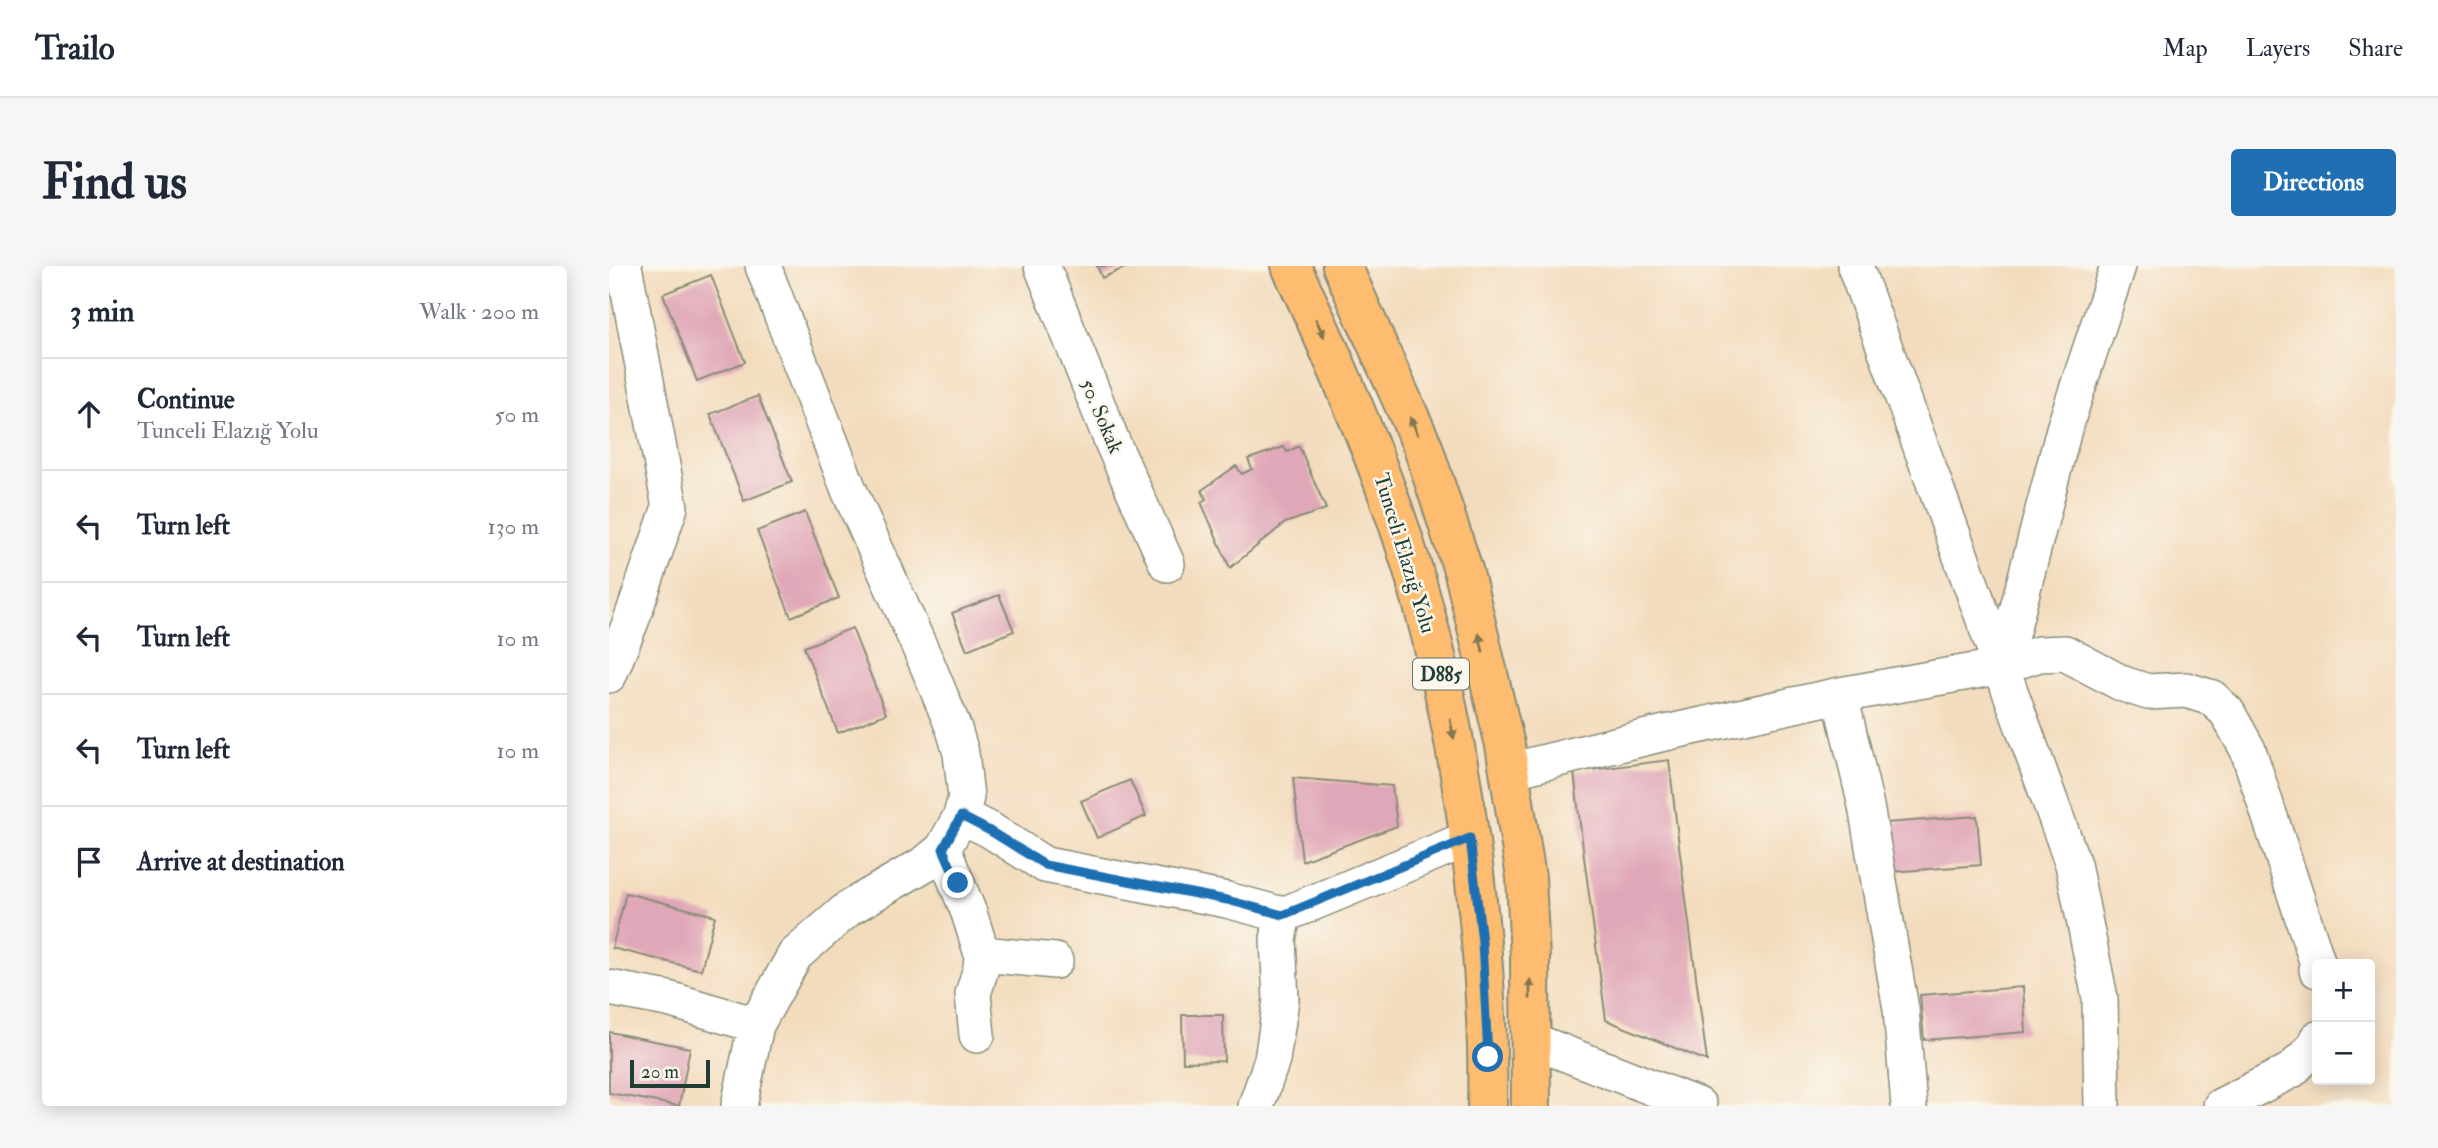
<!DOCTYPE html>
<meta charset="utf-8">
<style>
body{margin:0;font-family:"IM FELL Double Pica",serif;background:#f6f6f7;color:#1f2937}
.controls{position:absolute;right:21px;bottom:21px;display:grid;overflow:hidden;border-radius:7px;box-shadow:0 4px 18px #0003}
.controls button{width:63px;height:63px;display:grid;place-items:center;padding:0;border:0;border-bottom:2px solid #e0e1e3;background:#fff;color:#1f2937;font:35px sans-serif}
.scale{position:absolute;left:21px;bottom:18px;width:80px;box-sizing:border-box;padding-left:7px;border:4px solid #1f3d34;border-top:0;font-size:19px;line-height:24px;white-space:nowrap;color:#1f3d34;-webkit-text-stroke:5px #fbf7ec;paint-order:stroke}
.stop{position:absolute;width:21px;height:21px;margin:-16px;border:5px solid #1f6fb2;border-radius:50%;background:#fff}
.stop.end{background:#1f6fb2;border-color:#fff;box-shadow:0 2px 7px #0008}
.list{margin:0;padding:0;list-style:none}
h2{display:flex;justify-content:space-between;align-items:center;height:91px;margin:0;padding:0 28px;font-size:30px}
h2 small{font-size:23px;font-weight:400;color:#747a83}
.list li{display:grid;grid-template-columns:46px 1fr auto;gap:21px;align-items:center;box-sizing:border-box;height:112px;padding:0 28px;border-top:2px solid #e0e1e3}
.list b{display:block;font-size:26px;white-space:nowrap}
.list p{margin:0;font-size:23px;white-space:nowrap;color:#747a83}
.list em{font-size:23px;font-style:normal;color:#747a83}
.icon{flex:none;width:38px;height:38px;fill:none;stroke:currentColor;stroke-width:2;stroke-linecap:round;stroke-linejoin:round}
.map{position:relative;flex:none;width:1787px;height:840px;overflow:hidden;border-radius:7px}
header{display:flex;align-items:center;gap:42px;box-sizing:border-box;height:98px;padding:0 35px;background:#fff;border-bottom:2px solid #e0e1e3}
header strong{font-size:33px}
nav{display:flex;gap:38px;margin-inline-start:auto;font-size:24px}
.intro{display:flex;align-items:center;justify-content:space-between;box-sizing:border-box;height:168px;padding:0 42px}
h1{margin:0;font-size:49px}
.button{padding:18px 32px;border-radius:7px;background:#1f6fb2;color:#fff;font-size:24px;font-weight:700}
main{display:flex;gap:42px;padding:0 42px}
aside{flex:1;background:#fff;border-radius:7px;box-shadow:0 4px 18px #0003}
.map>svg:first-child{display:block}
</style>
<header>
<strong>Trailo</strong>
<nav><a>Map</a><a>Layers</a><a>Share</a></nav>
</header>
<div class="intro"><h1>Find us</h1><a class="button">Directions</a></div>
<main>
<aside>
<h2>3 min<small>Walk · 200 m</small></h2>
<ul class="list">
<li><svg class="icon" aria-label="ahead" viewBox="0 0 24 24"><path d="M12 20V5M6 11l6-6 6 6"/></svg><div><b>Continue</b><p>Tunceli Elazığ Yolu</p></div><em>50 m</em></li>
<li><svg class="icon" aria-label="left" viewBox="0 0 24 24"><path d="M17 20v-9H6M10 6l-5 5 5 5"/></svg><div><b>Turn left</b></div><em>130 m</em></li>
<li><svg class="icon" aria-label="left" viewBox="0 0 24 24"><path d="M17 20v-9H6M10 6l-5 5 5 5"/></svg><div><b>Turn left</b></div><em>10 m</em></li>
<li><svg class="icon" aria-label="left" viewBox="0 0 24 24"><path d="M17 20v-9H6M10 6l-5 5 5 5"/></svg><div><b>Turn left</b></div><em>10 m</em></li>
<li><svg class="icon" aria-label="arrive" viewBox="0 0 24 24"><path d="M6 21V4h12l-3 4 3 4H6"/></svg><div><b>Arrive at destination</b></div></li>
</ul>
</aside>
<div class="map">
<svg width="1787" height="840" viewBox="0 0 1787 840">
<rect width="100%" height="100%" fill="#fbf7ec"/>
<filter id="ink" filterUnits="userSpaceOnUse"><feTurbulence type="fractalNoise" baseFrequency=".0143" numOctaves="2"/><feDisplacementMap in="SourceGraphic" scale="14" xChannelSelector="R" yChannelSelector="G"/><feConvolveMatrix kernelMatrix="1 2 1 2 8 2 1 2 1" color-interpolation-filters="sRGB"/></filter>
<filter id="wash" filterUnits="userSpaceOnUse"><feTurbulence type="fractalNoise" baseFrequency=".00686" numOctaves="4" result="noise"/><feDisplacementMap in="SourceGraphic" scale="28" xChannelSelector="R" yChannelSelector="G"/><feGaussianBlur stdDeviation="1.57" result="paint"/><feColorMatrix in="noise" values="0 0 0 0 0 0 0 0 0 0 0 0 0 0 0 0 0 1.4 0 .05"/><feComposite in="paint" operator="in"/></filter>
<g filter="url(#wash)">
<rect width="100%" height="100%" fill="#f3dcbd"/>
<g id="blocks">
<path fill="#e0a7b8" d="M488,0H520L493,12Z
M102,9L136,96L88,115L54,28Z
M149,130L183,216L135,235L101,148Z
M690,180L717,243L676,257L621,302L592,236L597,233L593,224L627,200L633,208L643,203L639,193L675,181L678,186Z
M196,246L230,332L182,351L148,265Z
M390,329L405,365L358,384L343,347Z
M243,362L277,448L229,467L195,381Z
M1060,494L1070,580L1098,795L997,754L975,591L965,506Z
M684,512L783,520L788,560L693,595Z
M521,514L537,550L488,572L472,535Z
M1368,550L1372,599L1281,606L1277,557Z
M17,627L106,650L92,704L3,682Z
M1414,721L1417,766L1315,774L1311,729Z
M573,749H614L615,795L574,796Z
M0,766L81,782L70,840L0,827Z"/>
</g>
</g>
<g filter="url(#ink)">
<use href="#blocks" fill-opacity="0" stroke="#898c78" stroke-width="2"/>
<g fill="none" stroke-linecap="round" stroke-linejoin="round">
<g stroke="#898c78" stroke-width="38">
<path id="minor" d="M433,0L504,178L558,298
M1246,0L1464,598L1491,732L1493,840
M1394,400L1455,163L1509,0
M0,409L22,355L61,241L15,0
M1231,429L1257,540L1292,743L1300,840
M900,505L1047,469L1231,429L1394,400L1430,388L1456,387L1514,418L1539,426L1577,424L1603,432L1618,446L1639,484L1708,695V704
M352,550L381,564L436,599L618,634L674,649L861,572
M334,583L360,647L373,688L372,702L364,728L368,769
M373,688L446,695
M0,722L59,733L147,759
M922,774L1090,840
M130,840L147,759L186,689L240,642L317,597L334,583L352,550L357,531L352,487L345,463L319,400L240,224L154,0
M647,840L663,794L672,734L669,673L674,649
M1612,840L1683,804L1707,779L1708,773"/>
</g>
<g stroke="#898c78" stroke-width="42">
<path id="major" d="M682,0C719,79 754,158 783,240C825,358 850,482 865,607C874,685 880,762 878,840
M733,0L814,181L855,307L896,479L917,611L921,693L922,840"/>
</g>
<use href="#minor" stroke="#fff" stroke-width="35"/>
<use href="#major" stroke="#fdbc70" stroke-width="38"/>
</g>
<defs><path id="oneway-solid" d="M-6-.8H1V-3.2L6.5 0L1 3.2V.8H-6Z" transform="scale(1.75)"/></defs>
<g fill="#83764f">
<use href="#oneway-solid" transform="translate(711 62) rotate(65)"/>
<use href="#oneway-solid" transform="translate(805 160) rotate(-114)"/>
<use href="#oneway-solid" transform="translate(872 377) rotate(-103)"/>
<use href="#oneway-solid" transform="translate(843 463) rotate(79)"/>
<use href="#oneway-solid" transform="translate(921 723) rotate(-90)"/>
</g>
</g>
<g fill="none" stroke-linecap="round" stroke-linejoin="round" filter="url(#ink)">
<path stroke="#1f6fb2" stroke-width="9" d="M349,617L334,583L352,550L381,565L436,599L618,634L674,649L861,572L873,676L879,791"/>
</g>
<g text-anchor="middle" stroke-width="5" stroke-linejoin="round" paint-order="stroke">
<rect fill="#fbf7ec" stroke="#61756b" stroke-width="2" x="804" y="392.5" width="56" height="31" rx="5"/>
<g font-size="19" font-weight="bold" fill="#1f3d34">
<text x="832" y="415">D885</text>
</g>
<g font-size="21" fill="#1f3d34" stroke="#fbf7ec">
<text transform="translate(493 150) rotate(67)" y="7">50. Sokak</text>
<text transform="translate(796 287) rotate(73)" y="7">Tunceli Elazığ Yolu</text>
</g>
</g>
</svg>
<div class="controls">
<button>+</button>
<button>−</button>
</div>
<div class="scale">20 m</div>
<div class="stop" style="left:879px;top:791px"></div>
<div class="stop end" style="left:349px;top:617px"></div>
</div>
</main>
